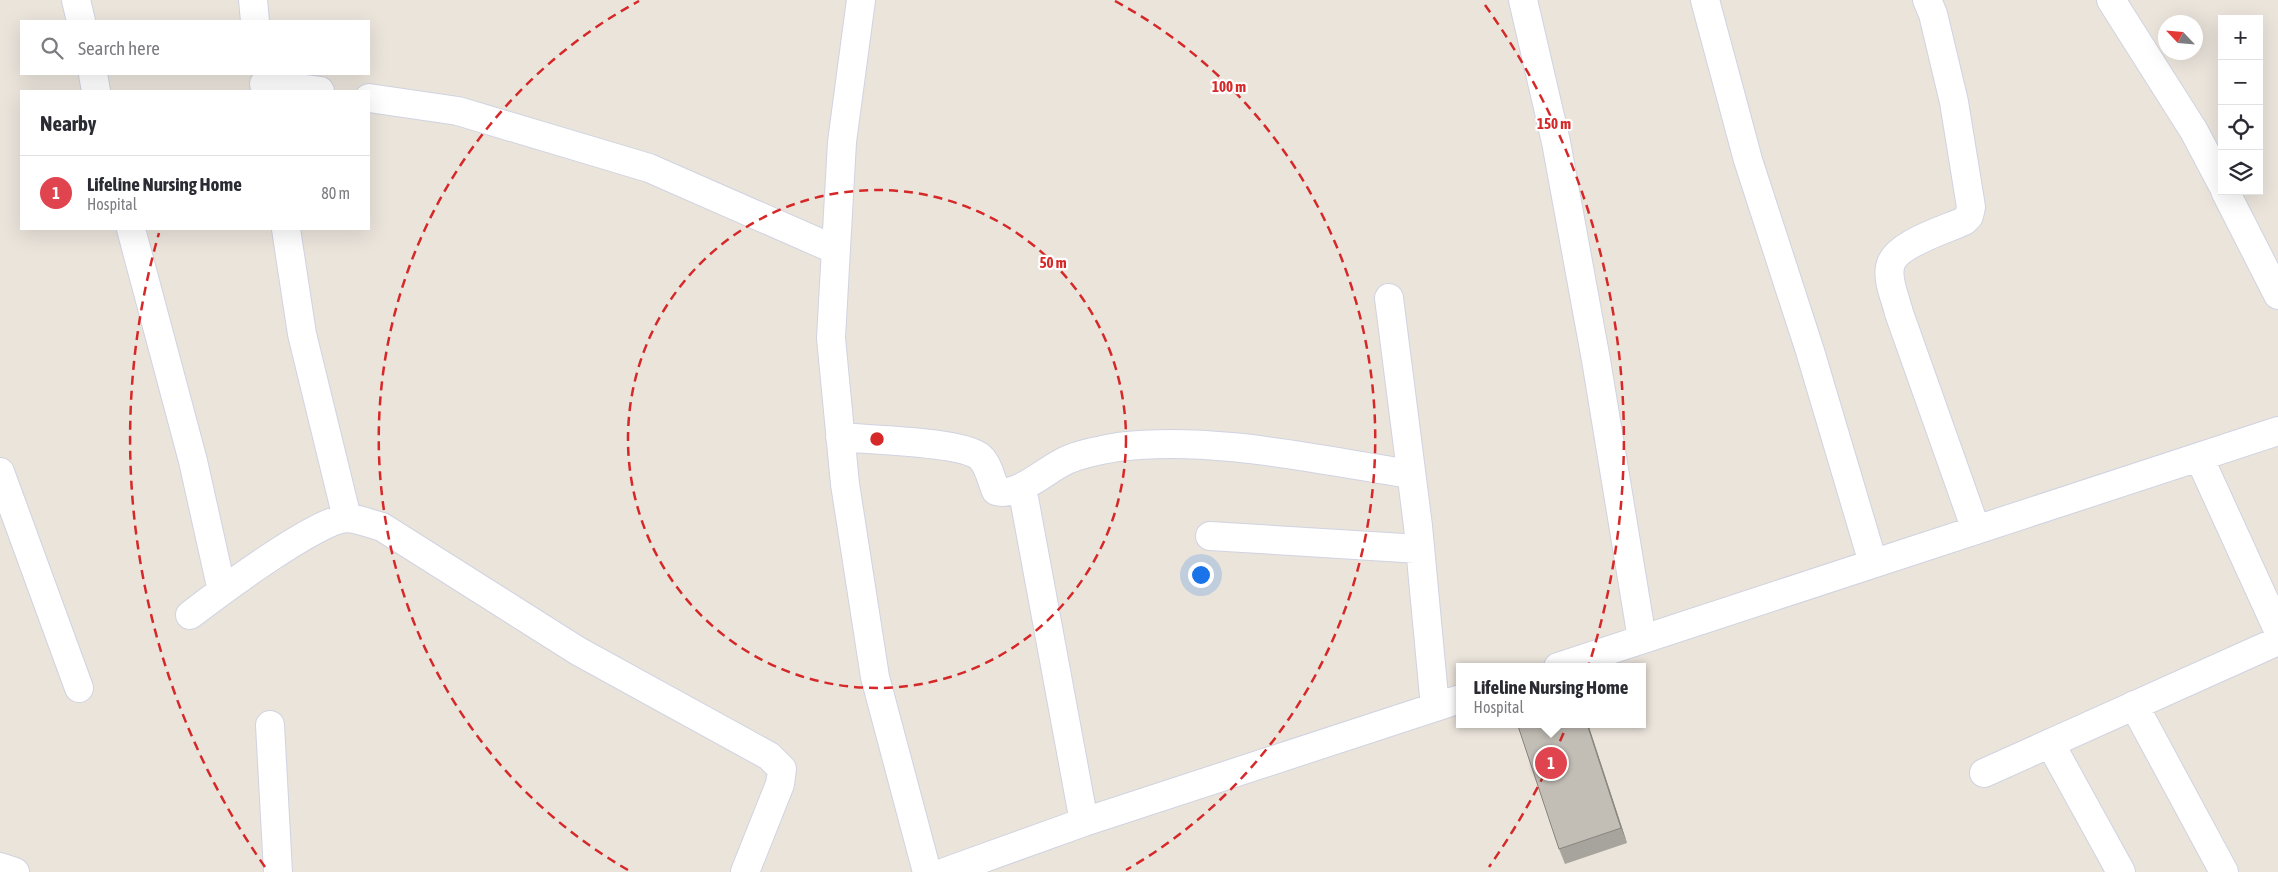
<!DOCTYPE html>
<meta charset="utf-8">
<style>
body{margin:0;font-family:"Asap Condensed",sans-serif;background:#f7f7f7;color:#2b2b33}
.controls{position:absolute;right:15px;top:15px;display:grid;overflow:hidden;border-radius:0px;box-shadow:0 5px 20px #0002}
.controls button{width:45px;height:45px;display:grid;place-items:center;padding:0;border:0;border-bottom:1px solid #e1e1e2;background:#fff;color:#2b2b33;font:25px sans-serif}
.compass{position:absolute;left:2158px;top:15px;width:45px;height:45px;border-radius:50%;background:#fff;box-shadow:0 5px 20px #0002;rotate:296deg}
.you{position:absolute;left:1200px;top:574px;width:18px;height:18px;margin:-12px;border:4px solid #fff;border-radius:50%;background:#1a73e8;box-shadow:0 0 0 8px #1a73e833}
.badge{display:grid;place-items:center;width:32px;height:32px;border-radius:50%;background:#111827;color:#fff;font-size:16px;font-weight:700}
.pin{position:absolute;translate:-50% -50%;border:2px solid #fff;box-shadow:0 1px 5px #0006}
.popup{position:absolute;left:1456px;top:663px;width:190px;height:65px;box-sizing:border-box;display:grid;place-content:center;border-radius:0px;background:#fff;filter:drop-shadow(0 1px 4px #0005);font-size:16px;white-space:nowrap;color:#7c7c81}
.popup b{font-size:19px;color:#2b2b33}
.popup::after{content:'';position:absolute;left:50%;top:100%;margin-left:-10px;border:10px solid transparent;border-top-color:#fff}
.list{margin:0;padding:0;list-style:none}
h2{display:flex;justify-content:space-between;align-items:center;height:65px;margin:0;padding:0 20px;font-size:21px}
h2 small{font-size:16px;font-weight:400;color:#7c7c81}
.list li{display:grid;grid-template-columns:32px 1fr auto;gap:15px;align-items:center;box-sizing:border-box;height:75px;padding:0 20px;border-top:1px solid #e1e1e2}
.list b{display:block;font-size:19px;white-space:nowrap}
.list p{margin:0;font-size:16px;white-space:nowrap;color:#7c7c81}
.list em{font-size:16px;font-style:normal;color:#7c7c81}
.icon{flex:none;width:28px;height:28px;fill:none;stroke:currentColor;stroke-width:2;stroke-linecap:round;stroke-linejoin:round}
.map{position:relative;flex:none;width:2278px;height:872px;overflow:hidden}
.search{position:absolute;background:#fff;box-shadow:0 5px 20px #0002;left:20px;top:20px;width:350px;height:55px;display:flex;align-items:center;gap:12px;box-sizing:border-box;padding:0 18px;border-radius:0px;color:#7c7c81;font-size:19px}
.panel{position:absolute;background:#fff;box-shadow:0 5px 20px #0002;left:20px;top:90px;width:350px;height:140px;border-radius:0px}
.map>svg:first-child{display:block}
</style>
<div class="map">
<svg width="2278" height="872" viewBox="0 0 2278 872">
<rect width="100%" height="100%" fill="#eae4db"/>
<g fill="none" stroke-linecap="round" stroke-linejoin="round">
<g stroke="#d0d3e1" stroke-width="30">
<path id="minor" d="M76,0L81,21
M253,0L255,21
M861,0L842,142L831,338L845,484L875,677L927,872
M1523,0L1556,142L1596,360L1642,639
M1705,0L1748,160L1810,351L1873,563
M1927,0L1933,14L1954,102L1971,207L1969,216L1964,221C1944,230 1893,245 1890,267C1887,281 1896,300 1899,313L1976,530
M2111,0L2194,131L2222,184
M93,74L96,91
M264,84L320,91
M369,98L458,111L649,168L836,250
M2225,191L2278,295
M131,229L193,461L222,591
M286,229L302,334L347,518
M1389,298L1418,526L1435,707
M840,437C868,440 961,441 980,457C989,465 991,480 996,491C1018,498 1046,469 1067,460C1083,453 1100,450 1118,447C1211,435 1318,460 1411,474
M2199,457L2278,630
M0,472L79,688
M1022,487L1084,822
M1210,536L1420,549
M190,615C216,595 320,517 348,518C359,519 371,524 382,527L578,651L769,756L782,769L780,784L745,872
M1558,667L2278,431
M2134,705L2224,872
M270,725L278,872
M2050,743L2121,872
M1984,773L2278,641
M0,867L15,872
M945,872L1084,822L1460,699"/>
</g>
<use href="#minor" stroke="#fff" stroke-width="28"/>
</g>
<path fill="#a7a39d" d="M1524,724H1588L1627,843L1565,864L1559,849Z"/>
<path fill="#88857f" d="M1587,724H1588L1627,843L1621,828Z"/>
<path fill="#c2beb6" stroke="#88857f" d="M1524,724H1587L1621,828L1559,849L1518,726Z"/>
<g fill="none" stroke="#d62828" stroke-width="2.5" stroke-dasharray="9 6">
<circle cx="877" cy="439" r="249"/>
<path d="M628 870A498 498 0 0 1 639 1M1115 1A498 498 0 0 1 1126 870"/>
<path d="M265 867A747 747 0 0 1 159 233M1485 5A747 747 0 0 1 1489 867"/>
</g>
<circle cx="877" cy="439" r="8" fill="#d62828" stroke="#fff" stroke-width="2.5"/>
<g font-size="15" text-anchor="middle" font-weight="bold" fill="#d62828" stroke="#fff" stroke-width="4.5" stroke-linejoin="round" paint-order="stroke">
<text x="1229" y="92">100 m</text>
<text x="1554" y="129">150 m</text>
<text x="1053" y="268">50 m</text>
</g>
</svg>
<div class="controls">
<button>+</button>
<button>−</button>
<button><svg class="icon" aria-label="locate" viewBox="0 0 24 24"><circle cx="12" cy="12" r="6"/><path d="M12 2v4M12 18v4M2 12h4M18 12h4"/></svg></button>
<button><svg class="icon" aria-label="layers" viewBox="0 0 24 24"><path d="M12 4l9 5-9 5-9-5zM3 14l9 5 9-5"/></svg></button>
</div>
<svg class="compass" viewBox="-18 -18 36 36"><path d="M0-13l5 13h-10z" fill="#e53935"/><path d="M0 13l5-13h-10z" fill="#7c7c81"/></svg>
<div class="you"></div>
<div class="pin badge" style="left:1551px;top:763px;background:#e0444e">1</div>
<div class="popup"><b>Lifeline Nursing Home</b>Hospital</div>
<div class="search"><svg class="icon" aria-label="search" viewBox="0 0 24 24"><circle cx="10" cy="10" r="6"/><path d="M15 15l6 6"/></svg>Search here</div>
<section class="panel">
<h2>Nearby<small></small></h2>
<ul class="list">
<li><span class="badge" style="background:#e0444e">1</span><div><b>Lifeline Nursing Home</b><p>Hospital</p></div><em>80 m</em></li>
</ul>
</section>
</div>
